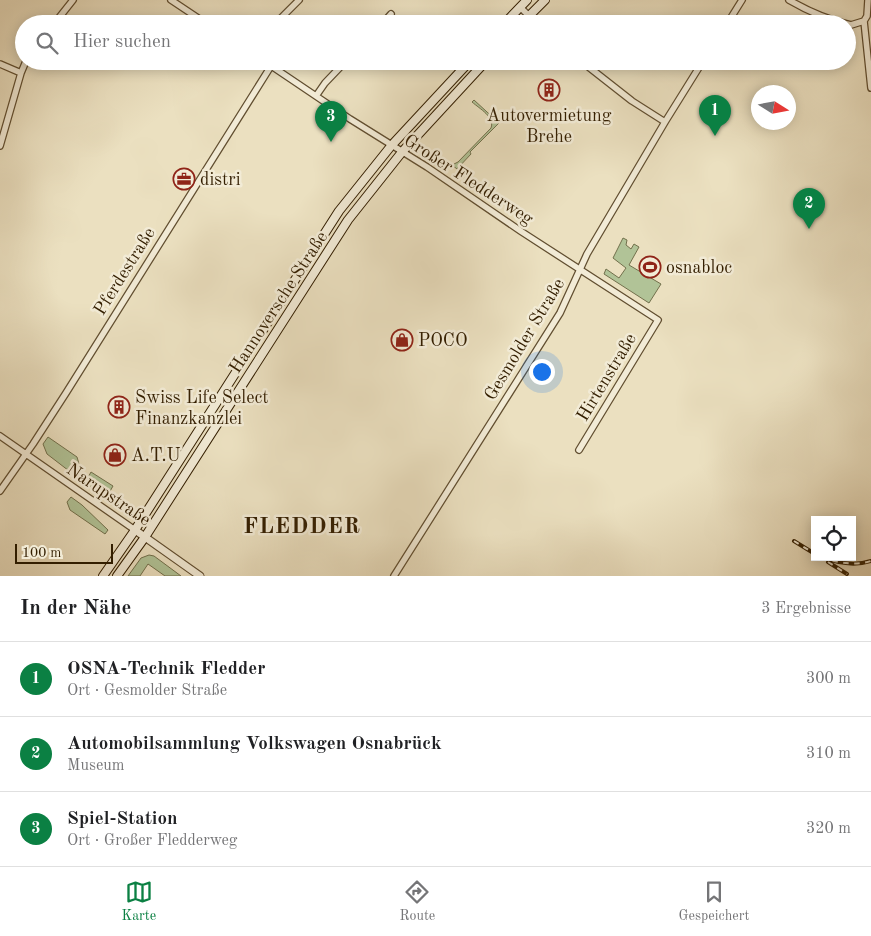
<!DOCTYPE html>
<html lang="de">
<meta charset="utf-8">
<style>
body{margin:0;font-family:"Old Standard TT",serif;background:#f2f2f2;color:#202124}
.controls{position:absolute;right:15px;bottom:15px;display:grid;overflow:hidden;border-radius:0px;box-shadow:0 2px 12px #0003}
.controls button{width:45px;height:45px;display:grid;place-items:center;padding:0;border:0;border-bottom:1px solid #e0e0e0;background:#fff;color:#202124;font:25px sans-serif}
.compass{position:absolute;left:751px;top:85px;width:45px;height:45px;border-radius:50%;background:#fff;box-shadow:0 2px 12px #0003;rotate:101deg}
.scale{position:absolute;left:15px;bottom:12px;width:98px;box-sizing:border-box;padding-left:5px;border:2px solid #331e00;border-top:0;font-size:14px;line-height:18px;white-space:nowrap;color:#331e00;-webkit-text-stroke:4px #f2ebd6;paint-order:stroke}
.you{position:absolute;left:541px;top:371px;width:18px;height:18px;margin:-12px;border:4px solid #fff;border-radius:50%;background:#1a73e8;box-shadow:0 0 0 8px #1a73e833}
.badge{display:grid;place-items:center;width:32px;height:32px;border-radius:50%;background:#0b8043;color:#fff;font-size:16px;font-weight:700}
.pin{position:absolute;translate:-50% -41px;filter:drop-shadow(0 1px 2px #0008)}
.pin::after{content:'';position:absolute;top:26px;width:18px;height:15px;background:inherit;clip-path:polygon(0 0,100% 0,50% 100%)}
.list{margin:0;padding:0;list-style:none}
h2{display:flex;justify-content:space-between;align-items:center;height:65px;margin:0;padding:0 20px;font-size:21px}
h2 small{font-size:16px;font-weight:400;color:#757577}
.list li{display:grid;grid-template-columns:32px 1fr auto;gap:15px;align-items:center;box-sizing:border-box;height:75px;padding:0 20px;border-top:1px solid #e0e0e0}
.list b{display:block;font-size:19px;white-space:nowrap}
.list p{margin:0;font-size:16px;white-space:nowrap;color:#757577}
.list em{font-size:16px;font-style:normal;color:#757577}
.icon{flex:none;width:28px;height:28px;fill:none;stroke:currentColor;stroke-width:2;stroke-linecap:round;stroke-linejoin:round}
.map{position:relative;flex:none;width:871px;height:576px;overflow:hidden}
.search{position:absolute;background:#fff;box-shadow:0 2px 12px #0003;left:15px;right:15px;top:15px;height:55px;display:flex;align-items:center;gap:12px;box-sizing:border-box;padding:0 18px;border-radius:28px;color:#757577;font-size:19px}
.sheet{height:290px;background:#fff}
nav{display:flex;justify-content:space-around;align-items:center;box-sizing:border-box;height:70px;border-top:1px solid #e0e0e0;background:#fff;font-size:14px;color:#757577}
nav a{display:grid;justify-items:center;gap:2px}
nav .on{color:#0b8043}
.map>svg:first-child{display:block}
</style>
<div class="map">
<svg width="871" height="576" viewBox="0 0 871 576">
<rect width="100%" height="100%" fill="#ebe0c0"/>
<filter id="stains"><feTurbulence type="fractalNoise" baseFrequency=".004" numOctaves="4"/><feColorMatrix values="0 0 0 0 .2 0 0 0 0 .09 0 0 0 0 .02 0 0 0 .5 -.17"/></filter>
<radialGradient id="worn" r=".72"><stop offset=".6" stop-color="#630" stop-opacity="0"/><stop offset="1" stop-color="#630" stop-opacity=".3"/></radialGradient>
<path fill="#b1c397" stroke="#72704c" d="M474,100L499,123L470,152L471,154L457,169L452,165L458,162L491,128C495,117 480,109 472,102Z
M623,238L627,240L626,245L631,249L634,244L639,247L629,265L661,284L649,303L604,274L606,269L619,278L626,268L613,258Z
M48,437L77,457L79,464L73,474L47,454L43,444Z
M91,472L113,486L109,493L134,510H127L122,507L85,483Z
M71,497L82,505L108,530L105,534L70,510L67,502Z
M149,555L154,556L181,576H165L148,564L140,576H128L141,558Z"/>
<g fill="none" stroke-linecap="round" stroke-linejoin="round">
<g stroke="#614e30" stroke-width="8">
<path id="minor" d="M171,0L207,24
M789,0C808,11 826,19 847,24
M868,0L867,16L864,21L871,88
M520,7L537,24
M54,24L73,0
M275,24L299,0
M382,24L391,14
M727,24L742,0
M847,24L851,25L864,21
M264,61L350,119L427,167L522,232L658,320L579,450
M581,61L632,101L665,122
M0,64L21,73
M316,96L325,83L346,61
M0,146L21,73L26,61
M0,436L135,530
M0,491L33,444L66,393L271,66
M394,576L560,313L587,254L665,122L703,61"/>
</g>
<g stroke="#614e30" stroke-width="9">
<path id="tertiary" d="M135,530L200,576"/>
</g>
<g stroke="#331e00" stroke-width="10">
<path id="secondary" d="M504,24L527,0
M521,24L545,0
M103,576L135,530L339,211L391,146L470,61
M117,576L145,537L348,220L402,152L486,61"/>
</g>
<use href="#minor" stroke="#f2ebd6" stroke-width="5.5"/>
<use href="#tertiary" stroke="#f2ebd6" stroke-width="7"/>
<use href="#secondary" stroke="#f2ebd6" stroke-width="8"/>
<g stroke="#331e00" stroke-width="4">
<path id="rail" d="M794,541L815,554
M822,557C837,563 855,566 871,561
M828,562L847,574"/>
</g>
<use href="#rail" stroke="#f2ebd6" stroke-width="2" stroke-dasharray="5.5" stroke-linecap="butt"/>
</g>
<defs>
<g id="building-ring" transform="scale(1.125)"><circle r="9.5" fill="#f2ebd6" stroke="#8f2418" stroke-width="1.5"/><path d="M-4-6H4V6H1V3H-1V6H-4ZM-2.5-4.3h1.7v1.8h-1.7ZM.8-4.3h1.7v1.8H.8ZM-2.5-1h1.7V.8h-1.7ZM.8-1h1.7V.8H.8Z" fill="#8f2418"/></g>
<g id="office-ring" transform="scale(1.125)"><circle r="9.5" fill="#f2ebd6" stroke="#8f2418" stroke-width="1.5"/><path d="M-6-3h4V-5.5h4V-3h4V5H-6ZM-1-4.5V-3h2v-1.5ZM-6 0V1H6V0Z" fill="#8f2418"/></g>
<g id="stadium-ring" transform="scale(1.125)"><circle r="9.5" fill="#f2ebd6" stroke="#8f2418" stroke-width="1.5"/><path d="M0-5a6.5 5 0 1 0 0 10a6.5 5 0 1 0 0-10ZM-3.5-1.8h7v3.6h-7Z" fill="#8f2418"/></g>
<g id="shop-ring" transform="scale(1.125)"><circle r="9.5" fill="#f2ebd6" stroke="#8f2418" stroke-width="1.5"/><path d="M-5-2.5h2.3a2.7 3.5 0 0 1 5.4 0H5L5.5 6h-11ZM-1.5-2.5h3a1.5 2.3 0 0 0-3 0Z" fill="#8f2418"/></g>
</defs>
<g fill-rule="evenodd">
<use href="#building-ring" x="549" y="90"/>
<use href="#office-ring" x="184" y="179"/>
<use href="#stadium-ring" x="650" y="267"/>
<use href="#shop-ring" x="402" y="340"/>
<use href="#building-ring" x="119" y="407"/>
<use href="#shop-ring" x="115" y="455"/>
</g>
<g text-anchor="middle" stroke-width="5" stroke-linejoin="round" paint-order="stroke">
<g font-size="18" fill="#331e00" stroke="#f2ebd6" text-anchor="start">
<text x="549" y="121" text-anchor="middle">Autovermietung<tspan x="549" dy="21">Brehe</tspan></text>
<text x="200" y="185">distri</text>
<text x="666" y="273">osnabloc</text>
<text x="418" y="346">POCO</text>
<text x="135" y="403">Swiss Life Select<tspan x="135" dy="21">Finanzkanzlei</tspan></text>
<text x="131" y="461">A.T.U</text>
</g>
<g font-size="18" fill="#331e00" stroke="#f2ebd6">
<text transform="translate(469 179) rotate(33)" y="6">Großer Fledderweg</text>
<text transform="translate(124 271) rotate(-58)" y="6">Pferdestraße</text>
<text transform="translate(278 302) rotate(-57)" y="6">Hannoversche Straße</text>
<text transform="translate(524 339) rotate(-59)" y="6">Gesmolder Straße</text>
<text transform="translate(606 377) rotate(-59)" y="6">Hirtenstraße</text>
<text transform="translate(109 494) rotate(34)" y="6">Narupstraße</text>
</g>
<g font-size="22" font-weight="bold" letter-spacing="1" fill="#331e00" stroke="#f2ebd6">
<text x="302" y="533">FLEDDER</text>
</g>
</g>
<rect width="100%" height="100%" filter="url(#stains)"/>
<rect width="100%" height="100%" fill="url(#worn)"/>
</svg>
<div class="controls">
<button><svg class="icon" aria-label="locate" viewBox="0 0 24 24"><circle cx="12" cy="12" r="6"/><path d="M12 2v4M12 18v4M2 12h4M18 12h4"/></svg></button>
</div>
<svg class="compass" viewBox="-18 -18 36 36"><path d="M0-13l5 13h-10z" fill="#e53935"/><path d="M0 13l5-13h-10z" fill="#757577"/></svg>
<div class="scale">100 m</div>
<div class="you"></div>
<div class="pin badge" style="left:715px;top:136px">1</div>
<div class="pin badge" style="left:809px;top:229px">2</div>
<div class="pin badge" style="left:331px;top:142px">3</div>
<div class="search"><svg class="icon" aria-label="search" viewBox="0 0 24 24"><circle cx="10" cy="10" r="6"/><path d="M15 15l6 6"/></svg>Hier suchen</div>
</div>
<section class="sheet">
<h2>In der Nähe<small>3 Ergebnisse</small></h2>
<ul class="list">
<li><span class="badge">1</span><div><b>OSNA-Technik Fledder</b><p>Ort · Gesmolder Straße</p></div><em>300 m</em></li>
<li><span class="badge">2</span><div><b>Automobilsammlung Volkswagen Osnabrück</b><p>Museum</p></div><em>310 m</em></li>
<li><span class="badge">3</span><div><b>Spiel-Station</b><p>Ort · Großer Fledderweg</p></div><em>320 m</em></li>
</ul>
</section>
<nav>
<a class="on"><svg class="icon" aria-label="map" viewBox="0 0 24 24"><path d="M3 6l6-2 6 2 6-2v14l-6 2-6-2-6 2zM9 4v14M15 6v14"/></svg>Karte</a>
<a><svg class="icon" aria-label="directions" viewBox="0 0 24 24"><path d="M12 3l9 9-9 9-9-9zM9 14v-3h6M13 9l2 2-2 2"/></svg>Route</a>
<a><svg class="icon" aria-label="saved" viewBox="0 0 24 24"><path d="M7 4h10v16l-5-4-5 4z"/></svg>Gespeichert</a>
</nav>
